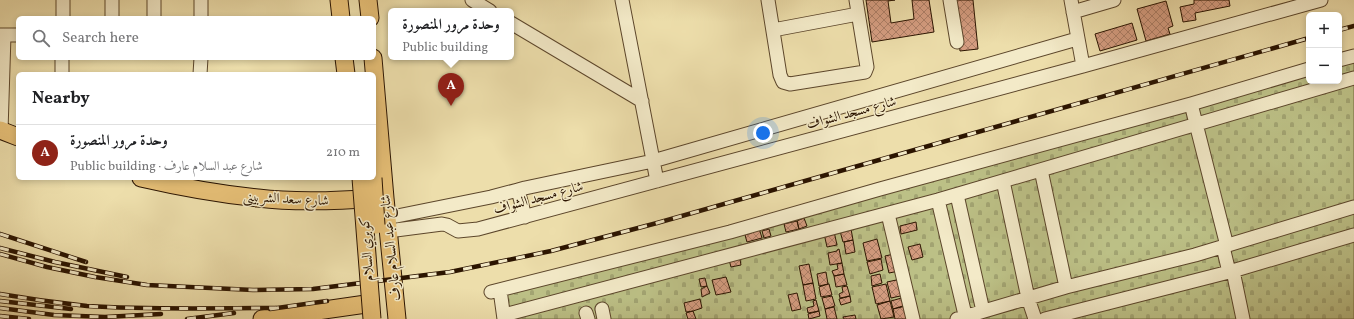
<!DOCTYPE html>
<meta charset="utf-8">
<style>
body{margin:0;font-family:Vollkorn,Amiri,serif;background:#f2f2f2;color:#202124}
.controls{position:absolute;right:12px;top:12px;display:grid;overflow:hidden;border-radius:6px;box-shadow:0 2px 6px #0003}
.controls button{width:36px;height:36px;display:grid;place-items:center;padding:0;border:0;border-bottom:1px solid #e0e0e0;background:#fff;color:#202124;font:20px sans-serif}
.you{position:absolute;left:763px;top:133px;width:14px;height:14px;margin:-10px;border:3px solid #fff;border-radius:50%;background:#1a73e8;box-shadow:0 0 0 6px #1a73e833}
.badge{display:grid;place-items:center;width:26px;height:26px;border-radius:50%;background:#8f2418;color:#fff;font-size:13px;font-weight:700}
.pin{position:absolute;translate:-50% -33px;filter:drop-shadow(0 1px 2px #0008)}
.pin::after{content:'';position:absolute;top:21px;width:14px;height:12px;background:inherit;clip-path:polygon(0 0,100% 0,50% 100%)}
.popup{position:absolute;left:388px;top:8px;width:126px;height:52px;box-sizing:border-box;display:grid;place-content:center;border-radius:6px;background:#fff;filter:drop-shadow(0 1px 3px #0005);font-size:13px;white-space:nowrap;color:#757577}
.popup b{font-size:15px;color:#202124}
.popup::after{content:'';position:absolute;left:50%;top:100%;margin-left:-8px;border:8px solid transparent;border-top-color:#fff}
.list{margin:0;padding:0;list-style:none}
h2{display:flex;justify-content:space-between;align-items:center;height:52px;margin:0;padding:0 16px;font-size:17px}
h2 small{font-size:13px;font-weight:400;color:#757577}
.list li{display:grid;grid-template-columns:26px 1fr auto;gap:12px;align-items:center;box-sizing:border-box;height:56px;padding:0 16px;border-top:1px solid #e0e0e0}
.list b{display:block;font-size:15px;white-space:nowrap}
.list p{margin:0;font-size:13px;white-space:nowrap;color:#757577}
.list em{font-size:13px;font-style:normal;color:#757577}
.icon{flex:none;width:22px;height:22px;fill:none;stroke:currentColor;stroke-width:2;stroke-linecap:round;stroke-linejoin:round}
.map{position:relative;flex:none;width:1354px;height:319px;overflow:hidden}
.search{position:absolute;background:#fff;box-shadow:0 2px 6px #0003;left:16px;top:16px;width:360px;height:44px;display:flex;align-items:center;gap:10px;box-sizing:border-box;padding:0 14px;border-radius:6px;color:#757577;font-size:15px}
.panel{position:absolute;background:#fff;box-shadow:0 2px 6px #0003;left:16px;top:72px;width:360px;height:108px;border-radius:6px}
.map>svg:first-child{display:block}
</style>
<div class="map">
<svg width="1354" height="319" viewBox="0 0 1354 319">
<defs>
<pattern id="cemetery-stones" width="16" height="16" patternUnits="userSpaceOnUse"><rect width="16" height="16" fill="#bcc086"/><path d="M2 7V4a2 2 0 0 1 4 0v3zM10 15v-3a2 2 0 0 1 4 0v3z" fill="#a2a472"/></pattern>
<pattern id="building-cross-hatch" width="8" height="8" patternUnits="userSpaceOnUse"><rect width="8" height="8" fill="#d59d81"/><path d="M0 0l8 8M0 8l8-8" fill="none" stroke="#ad7f67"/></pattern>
</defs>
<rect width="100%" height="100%" fill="#eddeab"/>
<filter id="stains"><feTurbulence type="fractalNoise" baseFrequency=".005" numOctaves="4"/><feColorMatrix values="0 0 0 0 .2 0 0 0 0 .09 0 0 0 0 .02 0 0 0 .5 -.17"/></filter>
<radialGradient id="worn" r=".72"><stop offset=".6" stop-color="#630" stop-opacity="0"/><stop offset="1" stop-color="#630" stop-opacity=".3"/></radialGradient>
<path fill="url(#cemetery-stones)" stroke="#746a43" d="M1354,53V319H498L495,298L1309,66V81H1339V57Z"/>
<path fill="url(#building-cross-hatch)" stroke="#2b1400" d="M866,0H895L888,1L891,23L914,19L912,0H929L934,32L872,42Z
M955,0H973L978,49L960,51Z
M1194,0H1229L1230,6L1195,13L1196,20L1183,22L1180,7L1194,4Z
M1166,1L1173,26L1168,28L1170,34L1146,41L1137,9Z
M1132,23L1137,40L1100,51L1095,34Z
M804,218L807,226L799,229L797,221Z
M797,221L799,229L786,232L784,224Z
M916,222L917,230L901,234L900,226Z
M833,227L837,245L827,247L823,229Z
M759,228L762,238L747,242L745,235L754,232V230Z
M769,229L771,236L764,238L762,231Z
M851,229L853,240L843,242L840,231Z
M877,239L882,258L867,261L863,243Z
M853,240L855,252L846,254L844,242Z
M920,244L923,257L912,260L908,247Z
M839,249L842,263L830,265L828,253L837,251V250Z
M739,254L741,265L731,267L728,256Z
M894,254L899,271L889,273L885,256Z
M881,259L883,270L870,274L867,262Z
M842,263L844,274L834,276L832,271L838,269L837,264Z
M809,264L813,283L803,285L799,266Z
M826,272L828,284L819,286L817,274Z
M844,274L847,285L836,287L834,276Z
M880,274L882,283L872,286L871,276Z
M726,277L731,292L716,295L712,280Z
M705,278L707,286L701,287L699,279Z
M901,279L905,295L891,298L887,282Z
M813,283L816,299L806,301L803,285Z
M828,284H829L832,295L821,297L819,287Z
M886,284L890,301L876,304L872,287Z
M707,286L710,293L702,297L701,289Z
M847,286L850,296L840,298L839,294L843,292L842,287Z
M797,293L801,309L792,311L788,295Z
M832,296L835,306L825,309L822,298Z
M850,296L851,302L841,305L839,299Z
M905,297L906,305L893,309L891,301Z
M700,299L702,308L693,311L686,312L684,303Z
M816,300L819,311L808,313L807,308L814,306L813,301Z
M890,301L894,317L881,319L877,305Z
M906,306L909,319H895L893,309Z
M834,307L837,319H827L825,309Z
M693,311L696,319H688L686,313Z
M819,311L820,316L809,319L808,314Z
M855,315L856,319H844L843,317Z"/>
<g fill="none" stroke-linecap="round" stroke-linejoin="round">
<g stroke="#5c462b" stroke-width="15">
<path id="minor" d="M472,0L490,11
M622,0L657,181
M768,0L780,75L783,82L790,84L865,72L867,67L856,0
M950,0L957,42
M1071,0L1083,66
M1073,12L1114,0
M63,18V0
M112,18V0
M154,18V0
M201,18V0
M511,23L642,101
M773,30L858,14
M0,35H18
M1339,60L1354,56
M62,74V58
M200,74L201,58
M1191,104L1227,246
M1,131L4,35
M1041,170L1066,287
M1003,181L1028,298L1035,319
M957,195L983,311
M938,200L966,319
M888,214L913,319
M525,217L518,190L525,188L653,161L1077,39
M387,218L491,197L518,190
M388,231L442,224L447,225L458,231L478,229L1083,66L1321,0
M1223,247L1229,272
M1233,271L1243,319
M500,290L504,319
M491,292L730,232L880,189L1191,104L1309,69
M602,309L604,319
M586,313L588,319
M504,315L938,200L1354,78
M957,319L1066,287L1195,255L1354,207
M1045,319L1229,272L1354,235"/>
</g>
<g stroke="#2b1400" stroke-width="19">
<path id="major" d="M339,0L341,18
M368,0L370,18
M344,58L346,74
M373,58L385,198L397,319
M0,130L18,137
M141,178C180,187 219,194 258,198C298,203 338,201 377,198
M262,319L366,304"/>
</g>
<use href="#minor" stroke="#f3eac8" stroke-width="13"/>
<use href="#major" stroke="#e6bf76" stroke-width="17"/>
<g stroke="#2b1400" stroke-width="4.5">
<path id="rail" d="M1339,30L1354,26
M0,234L86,262
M0,248L55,262L127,277
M0,254L47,267L95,277L147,285L253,290L313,289L450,272L551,251L657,223L1309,38
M0,294C29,299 58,303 87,306C150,310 213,308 276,308
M0,301L71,309
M0,308L54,315L105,317L161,314
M270,309L327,301
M0,316L29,319
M187,319L234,313"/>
</g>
<use href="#rail" stroke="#f3eac8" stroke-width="3" stroke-dasharray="9" stroke-linecap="butt"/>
<g stroke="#2b1400" stroke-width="19" stroke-linecap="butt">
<path id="major-bridge" d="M361,178L372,319
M373,178L376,225"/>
</g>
<use href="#major-bridge" stroke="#e6bf76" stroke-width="17"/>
</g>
<g text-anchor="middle" stroke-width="3" stroke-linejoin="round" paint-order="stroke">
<g font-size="14" fill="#2b1400" stroke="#f3eac8">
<text transform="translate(851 112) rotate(-15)" y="5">شارع مسجد الشواف</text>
<text transform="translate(538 197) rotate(-15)" y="5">شارع مسجد الشواف</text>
<text transform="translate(286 198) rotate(3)" y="5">شارع سعد الشربينى</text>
<text transform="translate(390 248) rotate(-96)" y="5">شارع عبد السلام عارف</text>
<text transform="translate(366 249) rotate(-94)" y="5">كوبري السلام</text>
</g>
</g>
<rect width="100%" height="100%" filter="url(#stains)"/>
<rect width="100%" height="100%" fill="url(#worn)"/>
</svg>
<div class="controls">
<button>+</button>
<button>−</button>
</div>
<div class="you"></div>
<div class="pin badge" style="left:451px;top:106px">A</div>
<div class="popup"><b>وحدة مرور المنصورة</b>Public building</div>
<div class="search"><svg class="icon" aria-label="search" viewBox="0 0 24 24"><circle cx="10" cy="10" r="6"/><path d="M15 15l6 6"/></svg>Search here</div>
<section class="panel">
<h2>Nearby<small></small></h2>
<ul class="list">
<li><span class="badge">A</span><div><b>وحدة مرور المنصورة</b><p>Public building · شارع عبد السلام عارف</p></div><em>210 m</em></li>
</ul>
</section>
</div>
